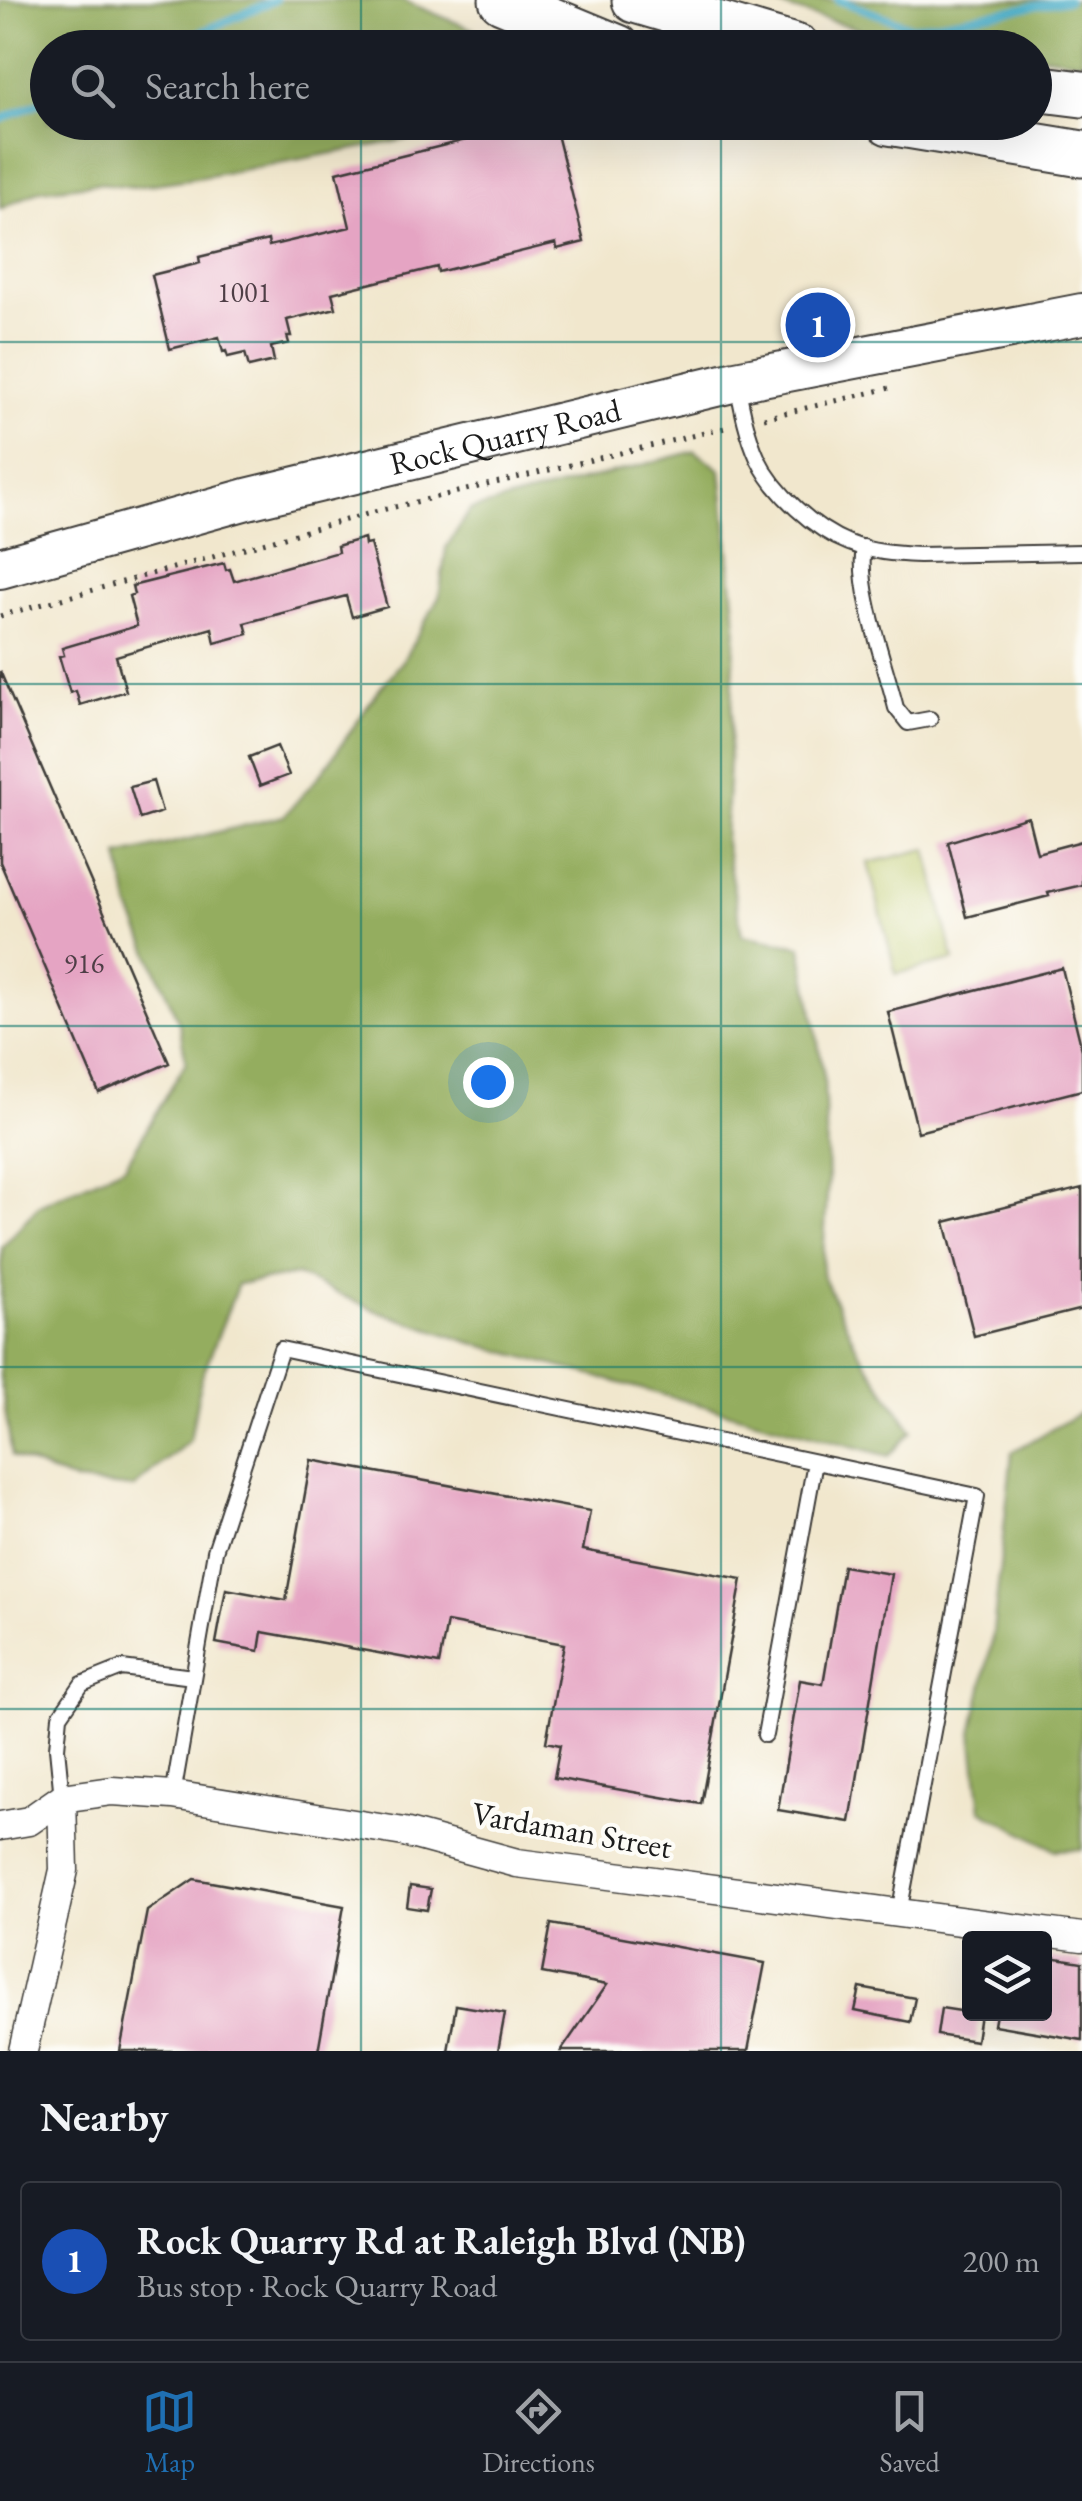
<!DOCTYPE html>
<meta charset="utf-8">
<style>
body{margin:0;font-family:"EB Garamond",serif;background:#242831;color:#f1f3f6}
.controls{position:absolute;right:30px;bottom:30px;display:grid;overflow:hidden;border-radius:10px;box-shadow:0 10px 40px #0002}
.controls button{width:90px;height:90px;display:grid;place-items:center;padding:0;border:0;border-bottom:2px solid #363941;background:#171b24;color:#f1f3f6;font:50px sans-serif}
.you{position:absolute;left:488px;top:1082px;width:35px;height:35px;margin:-25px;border:8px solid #fff;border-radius:50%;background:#1a73e8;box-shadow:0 0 0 15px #1a73e833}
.badge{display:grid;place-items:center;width:65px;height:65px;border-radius:50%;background:#1f6fb2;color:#fff;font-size:32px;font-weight:700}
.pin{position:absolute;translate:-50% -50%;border:5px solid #fff;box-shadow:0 2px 10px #0006}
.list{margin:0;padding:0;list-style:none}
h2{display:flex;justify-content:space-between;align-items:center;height:130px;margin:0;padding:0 40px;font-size:42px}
h2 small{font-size:32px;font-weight:400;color:#9ea1a6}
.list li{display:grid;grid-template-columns:65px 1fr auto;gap:30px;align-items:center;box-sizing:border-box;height:160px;margin:0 20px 20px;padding:0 20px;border:2px solid #363941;border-radius:10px}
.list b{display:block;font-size:38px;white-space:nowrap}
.list p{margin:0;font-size:32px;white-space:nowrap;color:#9ea1a6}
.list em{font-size:32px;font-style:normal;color:#9ea1a6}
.icon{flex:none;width:55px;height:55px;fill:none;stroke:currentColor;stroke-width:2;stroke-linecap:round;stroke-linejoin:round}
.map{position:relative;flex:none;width:1082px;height:2051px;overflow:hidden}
.search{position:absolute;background:#171b24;box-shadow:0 10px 40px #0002;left:30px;right:30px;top:30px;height:110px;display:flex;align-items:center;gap:25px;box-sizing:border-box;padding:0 35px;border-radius:55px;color:#9ea1a6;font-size:38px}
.sheet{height:310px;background:#171b24}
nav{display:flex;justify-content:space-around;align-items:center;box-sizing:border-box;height:140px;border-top:2px solid #363941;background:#171b24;font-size:28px;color:#9ea1a6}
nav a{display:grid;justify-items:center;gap:5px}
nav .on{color:#1f6fb2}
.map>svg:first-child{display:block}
</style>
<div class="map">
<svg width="1082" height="2051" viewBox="0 0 1082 2051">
<rect width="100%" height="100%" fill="#fdfcf7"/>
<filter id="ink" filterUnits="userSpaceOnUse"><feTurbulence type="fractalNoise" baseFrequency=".01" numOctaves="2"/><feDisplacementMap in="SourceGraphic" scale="20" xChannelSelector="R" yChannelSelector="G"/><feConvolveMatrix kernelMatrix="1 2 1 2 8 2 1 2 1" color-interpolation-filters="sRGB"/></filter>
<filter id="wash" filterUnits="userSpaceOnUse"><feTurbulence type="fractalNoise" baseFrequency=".0048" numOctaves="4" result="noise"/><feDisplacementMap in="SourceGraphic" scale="40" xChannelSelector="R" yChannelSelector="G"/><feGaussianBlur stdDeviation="2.25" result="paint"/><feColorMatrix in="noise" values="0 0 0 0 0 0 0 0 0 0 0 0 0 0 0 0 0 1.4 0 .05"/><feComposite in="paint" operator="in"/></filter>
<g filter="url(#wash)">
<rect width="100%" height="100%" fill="#f1e7cd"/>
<path fill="#bbc96b" stroke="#6c7244" stroke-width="2.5" d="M927,849L954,960L896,974L868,863Z"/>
<path fill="#94ad5f" stroke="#58643e" stroke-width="2.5" d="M0,0H402L515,47L48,48V122L497,123L203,177L134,187L99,183L40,190L0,209Z
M758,0H1082V61L1035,55L1034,48L973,47L863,30Z
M695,451L721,470L736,622L725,843L742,935L801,946L824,1076L828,1180L822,1274L858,1350L912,1431L889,1456L472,1343L377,1311L297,1275L238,1284L201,1379L190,1440L133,1488L76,1482L12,1456L0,1375L2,1247L39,1205L125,1166L186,1062L179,1023L130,908L119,856L284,816L324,770L378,691L402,662L439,597L446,548L470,510Z
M1082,1412V1849L1055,1850L981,1810L972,1733L992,1642L1012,1452Z"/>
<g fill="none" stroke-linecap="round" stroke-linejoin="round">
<path stroke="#46abc6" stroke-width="8" d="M838,0L913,27L1068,0
M165,48L275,0
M0,120L48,99"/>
</g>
<g id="blocks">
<path fill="#e5a4c3" d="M538,122H554L584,242L557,249L556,243L438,272L437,267L332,293L336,308L287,320L291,336H287L289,343L271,347L274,361L249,367L245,353L228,357L226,351L223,352L219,337L170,349L152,275L200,263L199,257L268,240L269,246L350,227L337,172Z
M364,538L365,545L370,544L387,607L352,617L346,596L245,623L248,634L215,643L212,628L116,656L126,691L80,705L76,691L70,693L59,656L64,655L62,648L137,626L129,596L134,594L132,586L224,563L226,570L230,569L234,581L338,552L337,546Z
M0,671L169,1063L99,1093L0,862Z
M277,746L289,775L260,786L249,757Z
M153,781L162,812L140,819L130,787Z
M1028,817L1037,853L1082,841V885L1048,893L1049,896L967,917L948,842Z
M1062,968L1082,1050V1090L918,1132L888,1012Z
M1082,1188V1309L974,1336L945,1222Z
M311,1460L590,1511L583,1550L742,1579L701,1804L554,1778L560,1745L546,1742L564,1644L447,1622L439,1664L262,1632L259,1651L216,1643L226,1589L286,1600Z
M843,1566L891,1574L850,1822L778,1810L800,1680L823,1684Z
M194,1879L344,1906L318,2051H120L147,1911Z
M410,1886L431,1889L427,1910L407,1907Z
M551,1924L765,1963L748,2051H561L607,1985L542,1973Z
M1044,1956L1082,1962V2040L994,2025L996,2014H1044Z
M860,1988L915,1998L910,2022L855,2011Z
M456,2005L505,2013L498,2051H448Z
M941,2008L980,2014L976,2041L937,2035Z"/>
</g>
</g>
<g filter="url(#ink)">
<use href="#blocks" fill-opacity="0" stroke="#3c3a37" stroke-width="2.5"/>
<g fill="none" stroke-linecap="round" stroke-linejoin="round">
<g stroke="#3c3a37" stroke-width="18">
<path id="lane" d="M737,383C742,409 747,435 758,459C774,493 814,529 849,543C871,552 895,554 919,555L1082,552
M864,547C856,587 886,666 896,708L908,723L930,719
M765,1735L815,1462
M173,1795L215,1551L281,1349L977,1496L899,1913
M62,1798L57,1748L60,1716L82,1684L122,1668L193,1677"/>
</g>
<g stroke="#3c3a37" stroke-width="31">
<path id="street" d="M0,1826L29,1821L62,1798L112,1791L173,1795L404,1832L517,1863L1082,1937
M23,2051L64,1870L62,1798"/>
</g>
<g stroke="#3c3a37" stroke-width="44">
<g id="secondary">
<path id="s1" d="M0,568L247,499L736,381L1082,314"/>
</g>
</g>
<g stroke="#3c3a37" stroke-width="49">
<path id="primary" d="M502,0L618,48
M635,0L798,48
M1034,88L1082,94
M889,122L1082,154"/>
</g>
<path stroke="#3c3a37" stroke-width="5" stroke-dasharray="2.5 8" stroke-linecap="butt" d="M764,418L894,387
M0,616L378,511L729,427"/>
<use href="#lane" stroke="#fff" stroke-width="14"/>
<use href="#street" stroke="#fff" stroke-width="28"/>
<use href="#secondary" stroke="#fff" stroke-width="40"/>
<use href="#primary" stroke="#fff" stroke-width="45"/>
</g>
</g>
<path fill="none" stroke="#0f766e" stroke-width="2.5" stroke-opacity="0.55" d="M361,0V48M721,0V48M361,122V2051M721,122V2051M0,342H1082M0,684H1082M0,1026H1082M0,1367H1082M0,1709H1082"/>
<g text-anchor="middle" stroke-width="8" stroke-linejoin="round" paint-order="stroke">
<g font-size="28" fill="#4e3e46">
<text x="244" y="302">1001</text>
<text x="84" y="973">916</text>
</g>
<g font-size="32" fill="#1c1c1c" stroke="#fdfcf7">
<text dy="11" stroke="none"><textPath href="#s1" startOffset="522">Rock Quarry Road</textPath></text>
<text transform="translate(572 1830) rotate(10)" y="11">Vardaman Street</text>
</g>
</g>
</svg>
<div class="controls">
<button><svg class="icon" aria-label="layers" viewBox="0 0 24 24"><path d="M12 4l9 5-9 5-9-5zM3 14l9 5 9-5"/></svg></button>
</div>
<div class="you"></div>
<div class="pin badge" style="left:818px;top:325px;background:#1a4fb4">1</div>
<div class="search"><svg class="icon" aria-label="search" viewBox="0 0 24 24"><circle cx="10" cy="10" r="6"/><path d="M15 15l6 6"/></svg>Search here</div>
</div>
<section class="sheet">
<h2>Nearby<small></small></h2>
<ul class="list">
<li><span class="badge" style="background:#1a4fb4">1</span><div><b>Rock Quarry Rd at Raleigh Blvd (NB)</b><p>Bus stop · Rock Quarry Road</p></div><em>200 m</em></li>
</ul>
</section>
<nav>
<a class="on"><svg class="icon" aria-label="map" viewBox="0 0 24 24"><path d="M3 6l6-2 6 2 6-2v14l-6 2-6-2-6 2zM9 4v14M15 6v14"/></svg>Map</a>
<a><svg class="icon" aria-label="directions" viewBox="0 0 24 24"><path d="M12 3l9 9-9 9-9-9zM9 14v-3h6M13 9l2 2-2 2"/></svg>Directions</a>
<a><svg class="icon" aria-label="saved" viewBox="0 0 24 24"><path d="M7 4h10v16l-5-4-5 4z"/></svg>Saved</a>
</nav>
